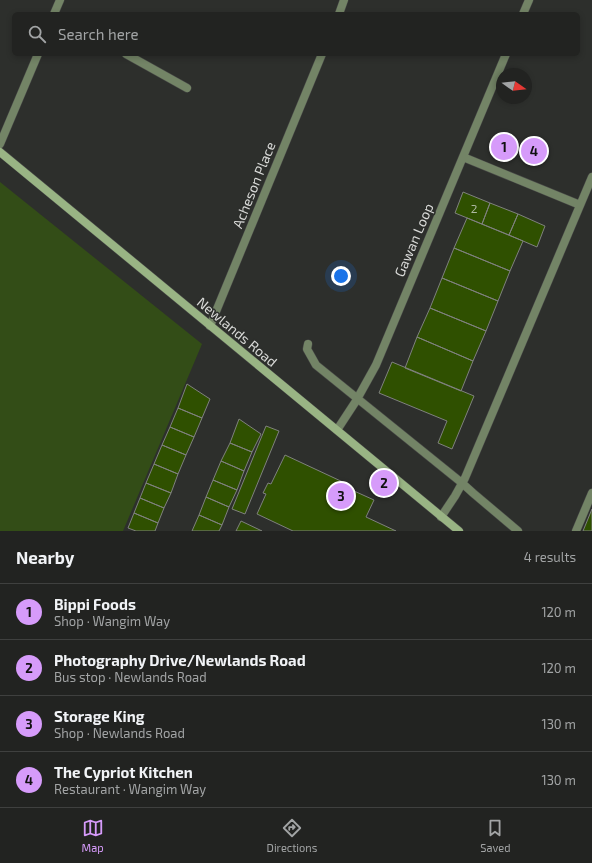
<!DOCTYPE html>
<meta charset="utf-8">
<style>
body{margin:0;font-family:"Exo 2",sans-serif;background:#2a2b2a;color:#f1f3f6}
.compass{position:absolute;left:496px;top:68px;width:36px;height:36px;border-radius:50%;background:#222321;box-shadow:0 2px 6px #0003;rotate:104deg}
.you{position:absolute;left:341px;top:276px;width:14px;height:14px;margin:-10px;border:3px solid #fff;border-radius:50%;background:#1a73e8;box-shadow:0 0 0 6px #1a73e833}
.badge{display:grid;place-items:center;width:26px;height:26px;border-radius:50%;background:#d69bfa;color:#111;font-size:13px;font-weight:700}
.pin{position:absolute;translate:-50% -50%;border:2px solid #fff;box-shadow:0 1px 4px #0006}
.list{margin:0;padding:0;list-style:none}
h2{display:flex;justify-content:space-between;align-items:center;height:52px;margin:0;padding:0 16px;font-size:17px}
h2 small{font-size:13px;font-weight:400;color:#a2a4a5}
.list li{display:grid;grid-template-columns:26px 1fr auto;gap:12px;align-items:center;box-sizing:border-box;height:56px;padding:0 16px;border-top:1px solid #3f403f}
.list b{display:block;font-size:15px;white-space:nowrap}
.list p{margin:0;font-size:13px;white-space:nowrap;color:#a2a4a5}
.list em{font-size:13px;font-style:normal;color:#a2a4a5}
.icon{flex:none;width:22px;height:22px;fill:none;stroke:currentColor;stroke-width:2;stroke-linecap:round;stroke-linejoin:round}
.map{position:relative;flex:none;width:592px;height:531px;overflow:hidden}
.search{position:absolute;background:#222321;box-shadow:0 2px 6px #0003;left:12px;right:12px;top:12px;height:44px;display:flex;align-items:center;gap:10px;box-sizing:border-box;padding:0 14px;border-radius:6px;color:#a2a4a5;font-size:15px}
.sheet{height:276px;background:#222321}
nav{display:flex;justify-content:space-around;align-items:center;box-sizing:border-box;height:56px;border-top:1px solid #3f403f;background:#222321;font-size:11px;color:#a2a4a5}
nav a{display:grid;justify-items:center;gap:2px}
nav .on{color:#d69bfa}
.map>svg:first-child{display:block}
</style>
<div class="map">
<svg width="592" height="531" viewBox="0 0 592 531">
<rect width="100%" height="100%" fill="#2d2f2c"/>
<path fill="#334d17" d="M0,182L202,344L123,531H0Z"/>
<path fill="#2f5000" stroke="#7f817e" d="M463,192L490,203L482,224L455,213Z
M490,203L518,214L509,235L482,224Z
M518,214L545,226L537,247L509,235Z
M467,218L523,241L510,271L454,248Z
M454,248L510,271L498,301L442,278Z
M442,278L498,301L486,331L430,308Z
M430,308L486,331L473,361L417,337Z
M417,337L473,361L461,391L405,368Z
M392,362L474,396L452,449L438,443L447,421L379,393Z
M187,384L210,399L202,418L178,408Z
M178,408L202,418L194,437L170,427Z
M239,419L261,434L252,452L230,443Z
M266,426L279,431L245,514L232,509Z
M170,427L194,437L186,455L162,445Z
M230,443L252,452L244,471L221,461Z
M162,445L186,455L178,474L154,464Z
M285,455L345,483L343,486L374,500L366,517L396,531H293L257,514L266,494L263,493L268,483L271,484Z
M221,461L244,471L237,490L213,480Z
M154,464L178,474L171,493L146,483Z
M213,480L237,490L229,507L206,497Z
M146,483L171,493L164,508L140,498Z
M206,497L229,507L222,525L199,515Z
M140,498L164,508L158,523L134,513Z
M592,509V531H583Z
M134,513L158,523L155,531H136L128,528Z
M199,515L222,525L219,531H192Z
M241,521L262,531H236Z"/>
<g fill="none" stroke-linecap="round" stroke-linejoin="round">
<g stroke="#494a48" stroke-width="9">
<path id="street" d="M54,14L60,0
M339,14L344,0
M523,14L529,0
M126,54L187,88
M0,144L38,54
M463,157L580,205
M210,326L322,54
M308,344L307,349L316,365L358,399L462,483L473,493L518,531
M337,430L356,401L376,365L506,54
M441,517L455,496L465,478L592,177
M576,531L592,493"/>
</g>
<g stroke="#494a48" stroke-width="9">
<path id="secondary" d="M0,152L459,531"/>
</g>
<use href="#street" stroke="#738466" stroke-width="8"/>
<use href="#secondary" stroke="#99b484" stroke-width="8"/>
</g>
<g text-anchor="middle" stroke-width="3" stroke-linejoin="round" paint-order="stroke">
<g font-size="12" fill="#aeb8a2">
<text x="474" y="213">2</text>
</g>
<g font-size="14" fill="#d9dad8" stroke="#2d2f2c">
<text transform="translate(254 185) rotate(-68)" y="5">Acheson Place</text>
<text transform="translate(414 240) rotate(-67)" y="5">Gawan Loop</text>
<text transform="translate(237 332) rotate(40)" y="5">Newlands Road</text>
</g>
</g>
</svg>
<svg class="compass" viewBox="-18 -18 36 36"><path d="M0-13l5 13h-10z" fill="#e53935"/><path d="M0 13l5-13h-10z" fill="#a2a4a5"/></svg>
<div class="you"></div>
<div class="pin badge" style="left:504px;top:147px">1</div>
<div class="pin badge" style="left:384px;top:483px">2</div>
<div class="pin badge" style="left:341px;top:496px">3</div>
<div class="pin badge" style="left:534px;top:151px">4</div>
<div class="search"><svg class="icon" aria-label="search" viewBox="0 0 24 24"><circle cx="10" cy="10" r="6"/><path d="M15 15l6 6"/></svg>Search here</div>
</div>
<section class="sheet">
<h2>Nearby<small>4 results</small></h2>
<ul class="list">
<li><span class="badge">1</span><div><b>Bippi Foods</b><p>Shop · Wangim Way</p></div><em>120 m</em></li>
<li><span class="badge">2</span><div><b>Photography Drive/Newlands Road</b><p>Bus stop · Newlands Road</p></div><em>120 m</em></li>
<li><span class="badge">3</span><div><b>Storage King</b><p>Shop · Newlands Road</p></div><em>130 m</em></li>
<li><span class="badge">4</span><div><b>The Cypriot Kitchen</b><p>Restaurant · Wangim Way</p></div><em>130 m</em></li>
</ul>
</section>
<nav>
<a class="on"><svg class="icon" aria-label="map" viewBox="0 0 24 24"><path d="M3 6l6-2 6 2 6-2v14l-6 2-6-2-6 2zM9 4v14M15 6v14"/></svg>Map</a>
<a><svg class="icon" aria-label="directions" viewBox="0 0 24 24"><path d="M12 3l9 9-9 9-9-9zM9 14v-3h6M13 9l2 2-2 2"/></svg>Directions</a>
<a><svg class="icon" aria-label="saved" viewBox="0 0 24 24"><path d="M7 4h10v16l-5-4-5 4z"/></svg>Saved</a>
</nav>
